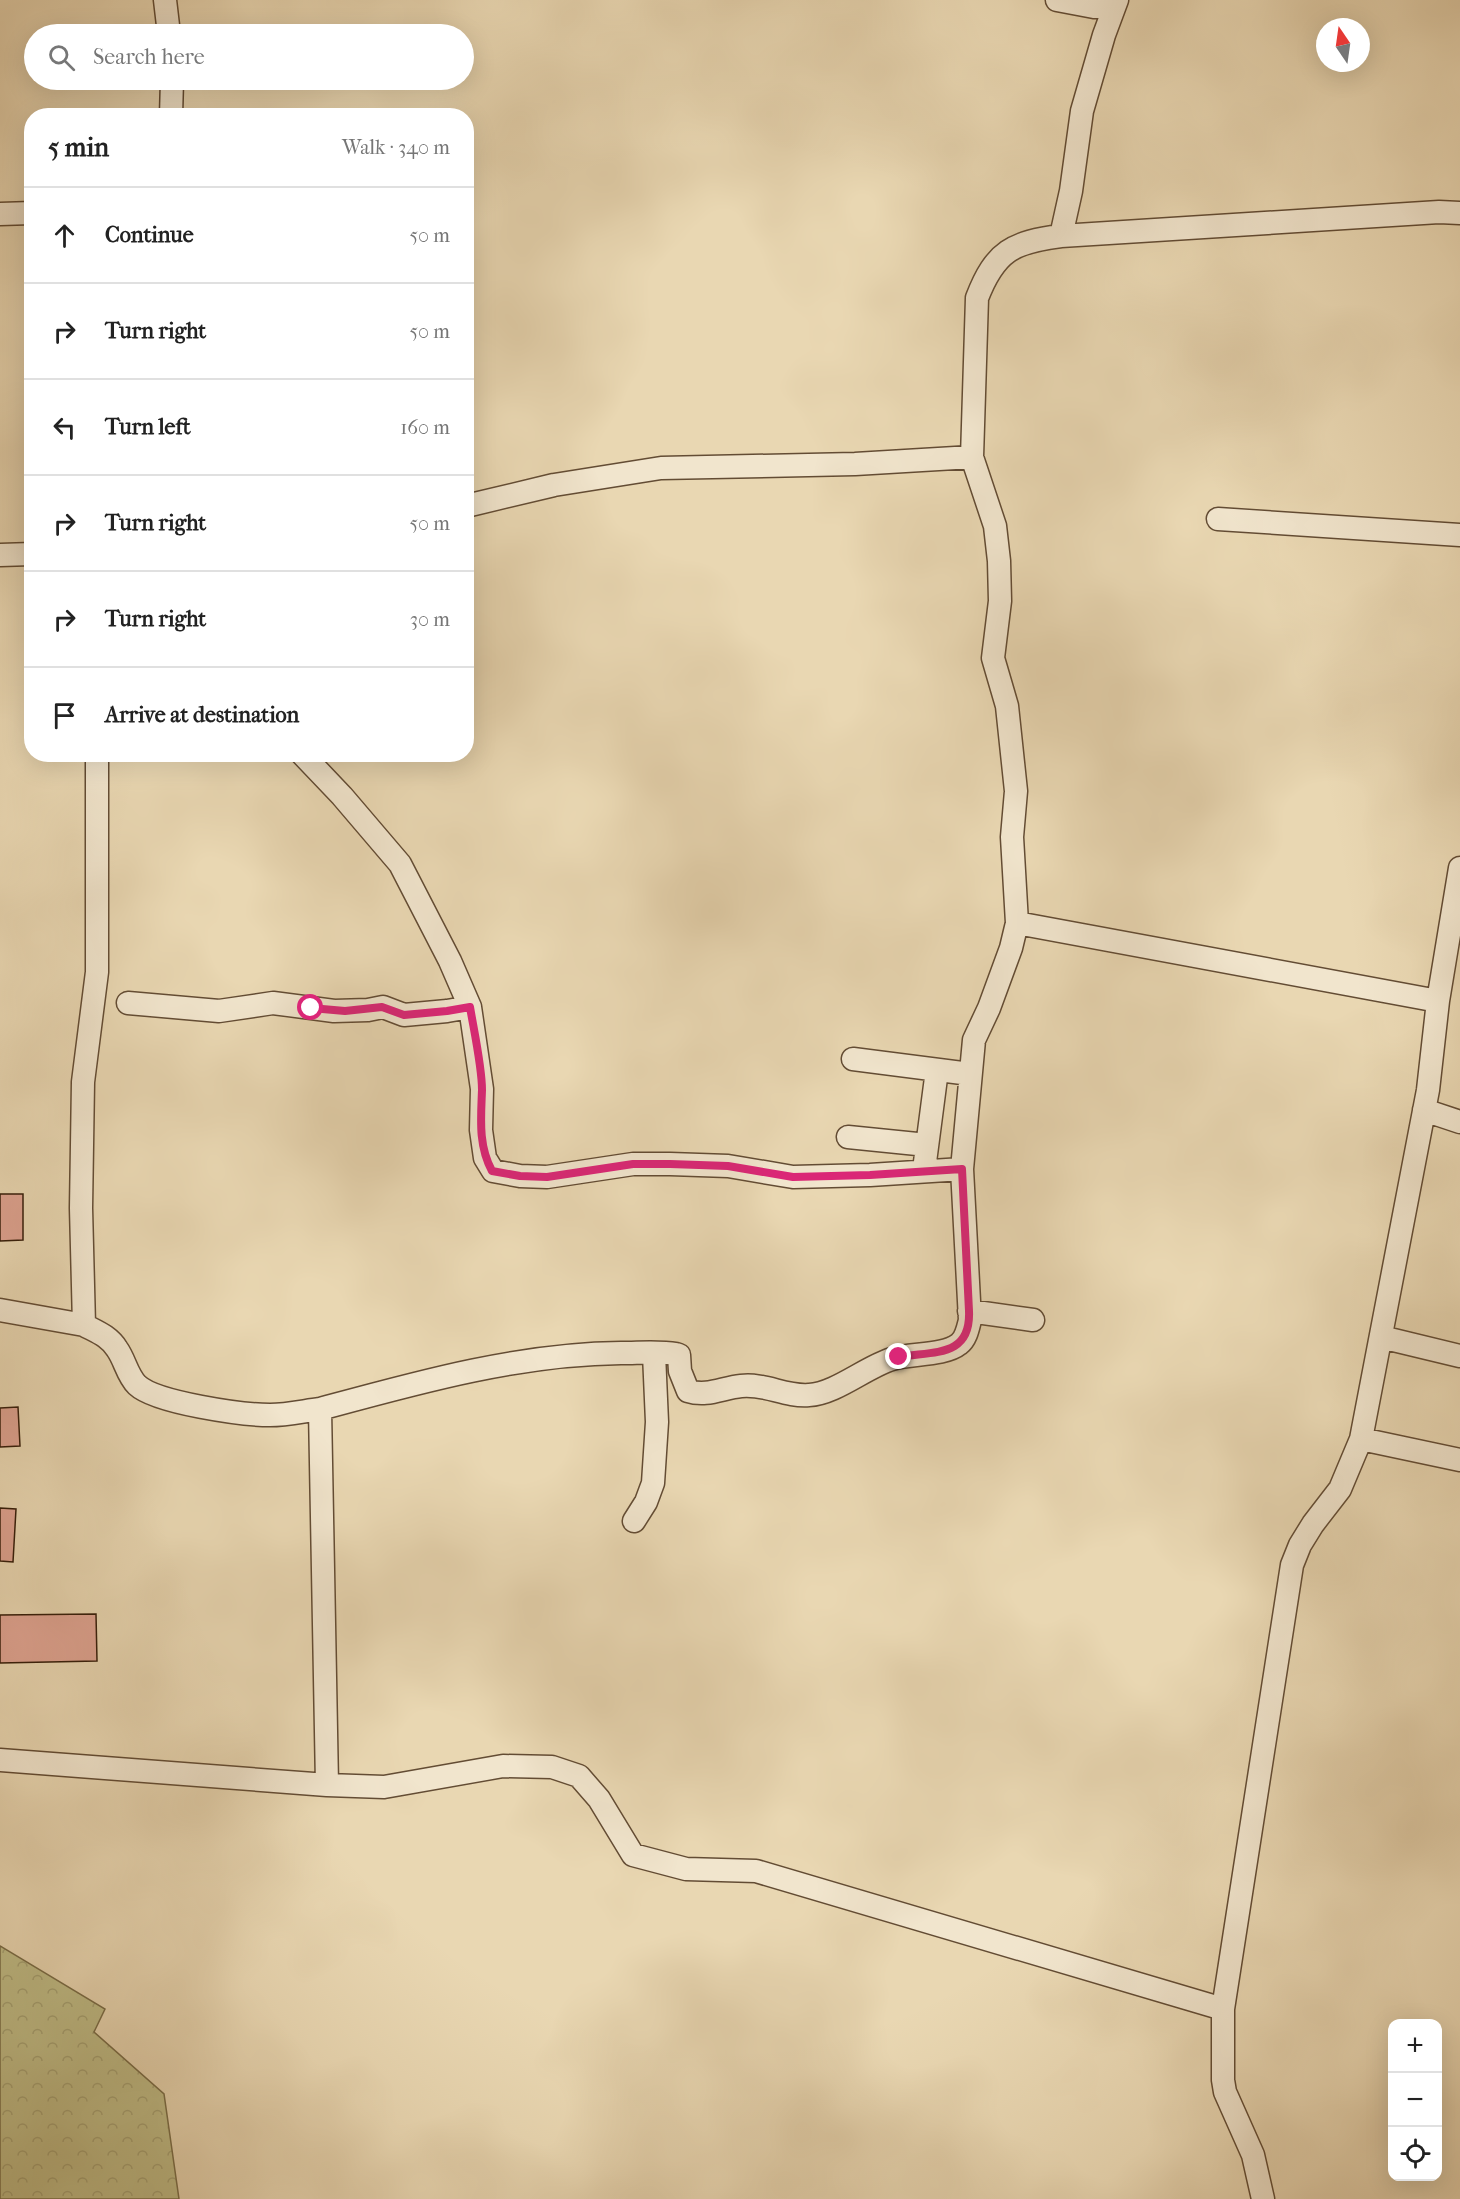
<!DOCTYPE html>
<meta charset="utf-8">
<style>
body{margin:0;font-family:"IM FELL French Canon",serif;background:#f2f2f2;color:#222}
.controls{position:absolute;right:18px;bottom:18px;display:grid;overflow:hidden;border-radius:12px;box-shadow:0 6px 24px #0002}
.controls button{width:54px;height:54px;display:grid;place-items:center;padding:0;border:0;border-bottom:2px solid #e0e0e0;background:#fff;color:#222;font:30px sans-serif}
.compass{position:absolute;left:1316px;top:18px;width:54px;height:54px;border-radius:50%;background:#fff;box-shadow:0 6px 24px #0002;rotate:347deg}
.stop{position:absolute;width:18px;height:18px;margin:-14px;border:4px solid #db2777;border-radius:50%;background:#fff}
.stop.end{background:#db2777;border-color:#fff;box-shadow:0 2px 6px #0008}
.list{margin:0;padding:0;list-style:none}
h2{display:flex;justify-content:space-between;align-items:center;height:78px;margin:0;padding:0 24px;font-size:26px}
h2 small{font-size:20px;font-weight:400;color:#767676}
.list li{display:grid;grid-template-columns:39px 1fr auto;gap:18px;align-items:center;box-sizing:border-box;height:96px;padding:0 24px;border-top:2px solid #e0e0e0}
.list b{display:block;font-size:22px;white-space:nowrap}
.list em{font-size:20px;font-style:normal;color:#767676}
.icon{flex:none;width:33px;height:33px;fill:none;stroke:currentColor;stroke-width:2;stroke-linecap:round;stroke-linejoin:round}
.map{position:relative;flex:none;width:1460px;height:2199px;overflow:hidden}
.search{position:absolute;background:#fff;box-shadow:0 6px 24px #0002;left:24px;top:24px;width:450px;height:66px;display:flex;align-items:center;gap:15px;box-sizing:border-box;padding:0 21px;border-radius:33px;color:#767676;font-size:22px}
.panel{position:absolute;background:#fff;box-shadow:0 6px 24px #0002;left:24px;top:108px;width:450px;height:654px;border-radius:24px}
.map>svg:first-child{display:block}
</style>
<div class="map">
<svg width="1460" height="2199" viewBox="0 0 1460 2199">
<defs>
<pattern id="forest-crowns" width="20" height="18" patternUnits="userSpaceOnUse" patternTransform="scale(1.5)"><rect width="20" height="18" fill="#bfbc87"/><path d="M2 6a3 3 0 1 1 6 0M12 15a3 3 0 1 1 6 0" fill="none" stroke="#a5a173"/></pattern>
</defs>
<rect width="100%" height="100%" fill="#e9d7b2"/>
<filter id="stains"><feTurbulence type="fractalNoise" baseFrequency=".00333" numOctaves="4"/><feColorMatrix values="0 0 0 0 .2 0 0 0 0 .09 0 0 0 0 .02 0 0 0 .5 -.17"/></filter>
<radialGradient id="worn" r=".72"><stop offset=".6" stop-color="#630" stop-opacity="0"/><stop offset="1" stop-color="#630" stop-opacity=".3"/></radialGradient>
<path fill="url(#forest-crowns)" stroke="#7a6d48" stroke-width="1.5" d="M0,1946L105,2009L94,2032L164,2094L179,2199H0Z"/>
<path fill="#dea391" stroke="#361e0a" stroke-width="1.5" d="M0,1194H23V1240L0,1241Z
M18,1407L20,1446L0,1447V1408Z
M0,1508L16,1509L13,1562L0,1561Z
M96,1614L97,1661L0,1663V1615Z"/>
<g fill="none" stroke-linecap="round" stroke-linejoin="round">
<g stroke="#634c34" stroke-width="25">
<path id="minor" d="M165,0L169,34
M1057,0L1094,7L1114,6
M171,116L172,80
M0,214L32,213
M1061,236L1439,212L1460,213
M466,506L554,485L661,468L855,464L972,457L977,298C995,251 1013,242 1061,236L1071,191L1082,111L1104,35L1117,0
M1218,519L1460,535
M0,555L32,554
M97,754V972L83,1082L81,1208L84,1325C97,1332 109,1336 117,1349C125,1360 127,1375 137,1385C156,1403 243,1415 270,1415C286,1415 304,1411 320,1409L327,1785L384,1787L503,1766L552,1767L579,1776L599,1799L633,1855L686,1869L756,1871L1223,2009
M302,754L342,796L400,864L450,961L470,1007L482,1089L481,1130L485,1158L493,1171L520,1176L547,1177L633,1164H670L728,1166L793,1177L870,1175L962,1169
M1017,923L1438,1001
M128,1003L219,1011L273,1003L334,1011L368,1010L383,1007L404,1015L447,1011L470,1007
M853,1059L970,1074
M1424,1110L1460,1122
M848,1137L927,1145
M925,1162L937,1070
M0,1310L84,1325
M969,1311L1033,1320
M1381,1337L1460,1356
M320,1409C419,1382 519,1354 621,1353C639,1353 659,1351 676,1354L679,1355L680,1371L688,1391C707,1397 722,1388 741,1386C765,1383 785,1397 809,1395C835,1394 866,1367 892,1359C911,1353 944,1356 959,1344C966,1339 968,1328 970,1320L962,1169L974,1040L989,1008L1011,948L1017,923L1012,837L1016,791L1007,706L993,658L1000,601L999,561L995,526L972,457
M1361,1439L1460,1460
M634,1521L646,1502L653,1483L657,1422L654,1354
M0,1760L327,1785
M1263,2199L1253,2155L1225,2092L1223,2080V2009L1292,1565L1300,1545L1313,1524L1340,1489L1361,1439L1428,1090L1438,1001L1460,868"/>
</g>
<use href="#minor" stroke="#f1e5cd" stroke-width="22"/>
</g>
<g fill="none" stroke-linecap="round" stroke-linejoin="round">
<path stroke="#db2777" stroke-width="8" d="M311,1008L345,1011L382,1007L404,1015L447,1011L470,1007C474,1031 482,1067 482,1090C481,1118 478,1145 492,1171L520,1176L547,1177L633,1164H670L728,1166L793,1177L870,1175L962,1169L969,1311C971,1358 933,1351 899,1357"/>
</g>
<rect width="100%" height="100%" filter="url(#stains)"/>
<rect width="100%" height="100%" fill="url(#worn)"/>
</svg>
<div class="controls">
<button>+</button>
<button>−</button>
<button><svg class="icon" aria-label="locate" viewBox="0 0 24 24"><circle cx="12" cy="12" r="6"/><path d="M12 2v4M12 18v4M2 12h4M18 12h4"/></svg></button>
</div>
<svg class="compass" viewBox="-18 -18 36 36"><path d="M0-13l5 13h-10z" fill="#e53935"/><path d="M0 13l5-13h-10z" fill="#767676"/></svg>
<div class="stop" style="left:311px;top:1008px"></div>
<div class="stop end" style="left:899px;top:1357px"></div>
<div class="search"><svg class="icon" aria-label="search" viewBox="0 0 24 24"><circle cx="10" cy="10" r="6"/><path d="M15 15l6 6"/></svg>Search here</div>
<section class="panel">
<h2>5 min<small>Walk · 340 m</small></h2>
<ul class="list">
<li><svg class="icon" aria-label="ahead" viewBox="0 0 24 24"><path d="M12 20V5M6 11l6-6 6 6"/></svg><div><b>Continue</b></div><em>50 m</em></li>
<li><svg class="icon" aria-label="right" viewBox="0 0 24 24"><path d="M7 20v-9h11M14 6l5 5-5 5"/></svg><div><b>Turn right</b></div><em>50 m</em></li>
<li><svg class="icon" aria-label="left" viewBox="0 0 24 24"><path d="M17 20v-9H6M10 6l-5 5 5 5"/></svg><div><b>Turn left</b></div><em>160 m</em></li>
<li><svg class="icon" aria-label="right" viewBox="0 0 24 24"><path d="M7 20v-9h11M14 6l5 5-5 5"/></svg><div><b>Turn right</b></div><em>50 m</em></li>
<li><svg class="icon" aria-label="right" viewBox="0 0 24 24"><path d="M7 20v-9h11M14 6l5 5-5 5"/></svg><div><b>Turn right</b></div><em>30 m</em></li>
<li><svg class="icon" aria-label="arrive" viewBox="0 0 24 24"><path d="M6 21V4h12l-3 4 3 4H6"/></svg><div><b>Arrive at destination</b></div></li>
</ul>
</section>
</div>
